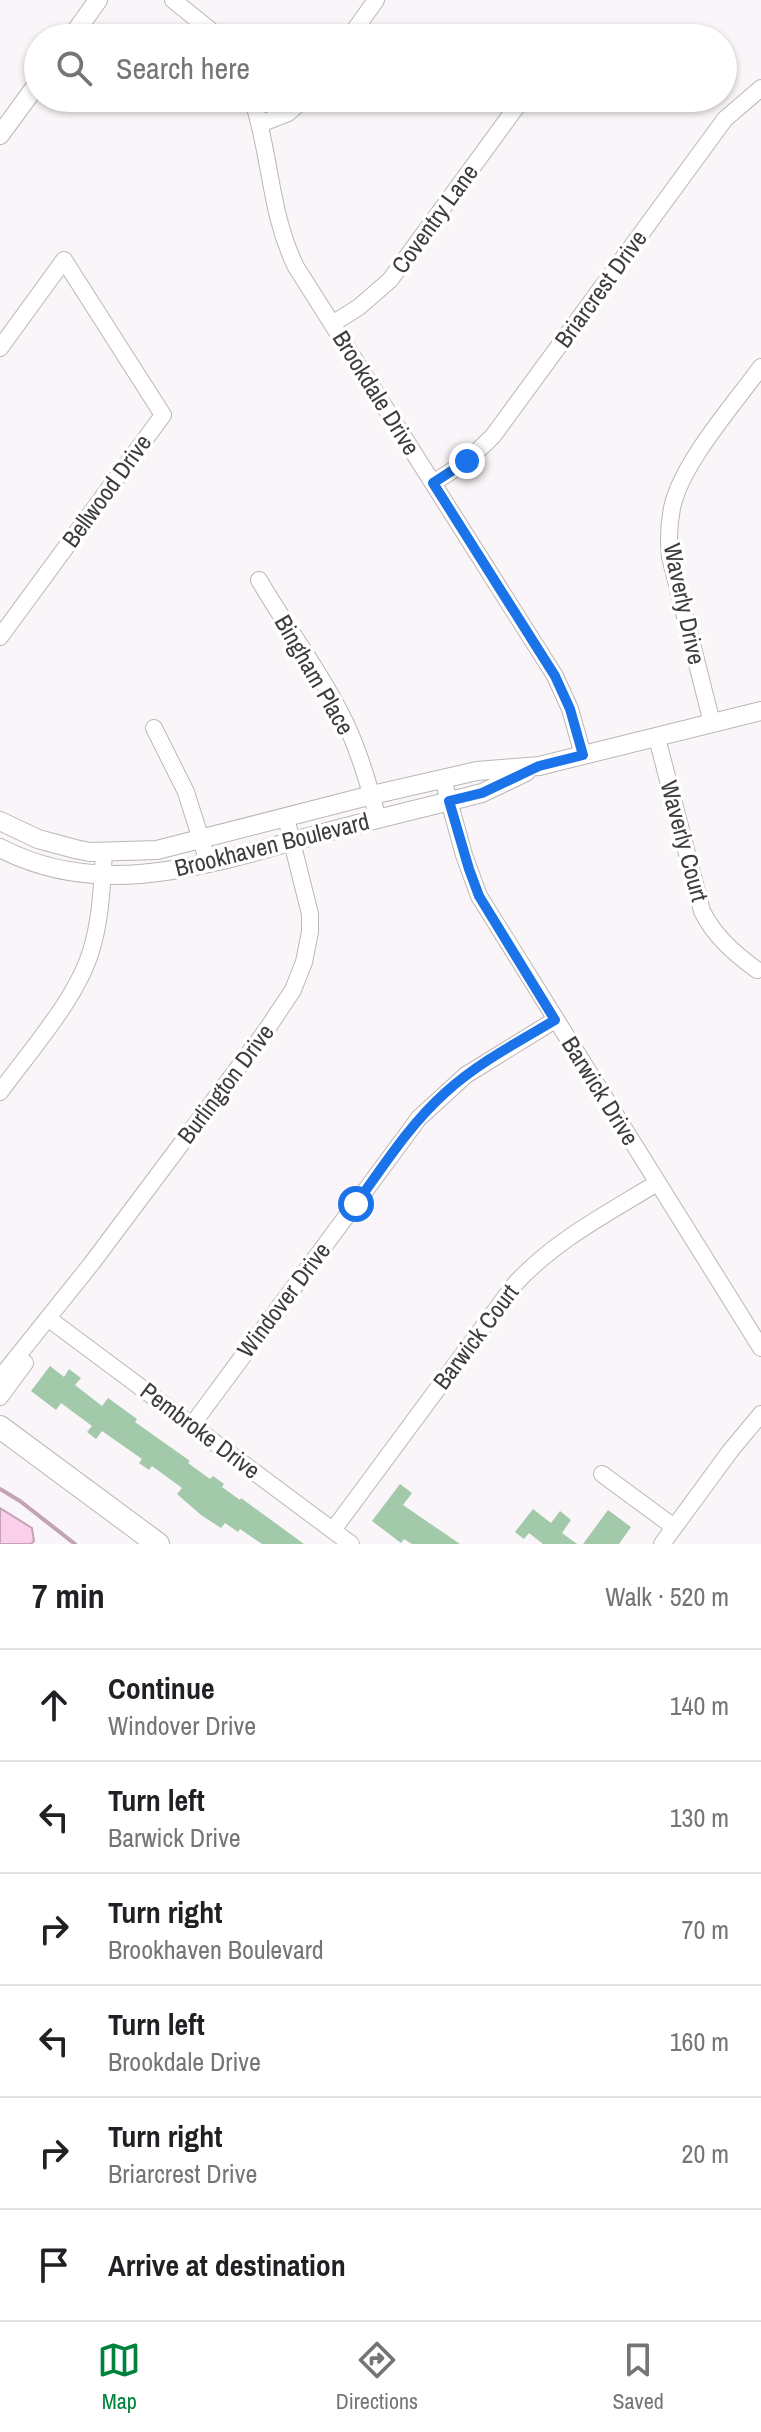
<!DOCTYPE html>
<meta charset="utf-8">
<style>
body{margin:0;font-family:"Archivo Narrow",sans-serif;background:#f6f6f6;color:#202124}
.stop{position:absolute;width:24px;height:24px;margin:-18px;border:6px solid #1a73e8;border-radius:50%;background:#fff}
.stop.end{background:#1a73e8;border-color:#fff;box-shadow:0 2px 8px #0008}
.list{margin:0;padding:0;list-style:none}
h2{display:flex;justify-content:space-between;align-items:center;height:104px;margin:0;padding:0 32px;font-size:34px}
h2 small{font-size:26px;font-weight:400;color:#757577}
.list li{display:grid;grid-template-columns:52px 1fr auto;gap:24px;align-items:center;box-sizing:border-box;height:112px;padding:0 32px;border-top:2px solid #e0e0e0}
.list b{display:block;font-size:30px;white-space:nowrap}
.list p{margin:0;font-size:26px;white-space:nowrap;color:#757577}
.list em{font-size:26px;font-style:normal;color:#757577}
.icon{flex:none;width:44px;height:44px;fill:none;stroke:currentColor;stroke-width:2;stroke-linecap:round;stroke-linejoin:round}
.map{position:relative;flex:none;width:761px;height:1544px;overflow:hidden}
.search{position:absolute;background:#fff;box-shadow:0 2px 6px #0004;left:24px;right:24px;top:24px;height:88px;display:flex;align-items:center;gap:20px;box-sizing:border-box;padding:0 28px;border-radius:44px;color:#757577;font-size:30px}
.sheet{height:776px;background:#fff}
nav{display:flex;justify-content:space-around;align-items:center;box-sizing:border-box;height:112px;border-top:2px solid #e0e0e0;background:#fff;font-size:22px;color:#757577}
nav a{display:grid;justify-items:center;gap:4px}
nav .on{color:#00823c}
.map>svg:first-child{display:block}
</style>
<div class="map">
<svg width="761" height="1544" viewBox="0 0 761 1544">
<rect width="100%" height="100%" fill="#faf5f8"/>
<path fill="#fbceea" stroke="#c2a2b6" stroke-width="2" d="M0,1508L32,1528L34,1541L31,1544H0Z"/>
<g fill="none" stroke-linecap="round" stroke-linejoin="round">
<path stroke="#c2a2b6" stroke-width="4" d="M0,1489L20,1501L75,1544"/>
</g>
<path fill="#a2c9aa" d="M50,1366L64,1377L69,1369L81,1378L75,1385L102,1406L108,1398L137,1419L135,1422L190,1461L188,1463L210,1479L213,1476L224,1484L222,1487L240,1500L241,1498L304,1544H262L240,1529L238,1532L225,1523L221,1528L201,1515L177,1494L182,1488L152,1466L149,1470L139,1463L142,1459L102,1431L96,1439L87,1432L92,1426L61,1403L56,1410L31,1391Z
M400,1484L412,1493L403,1505L460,1544H412L404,1539L401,1543L372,1521Z
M533,1509L551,1523L560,1511L571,1520L562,1533L577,1544H543L529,1533L524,1539L515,1532Z
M608,1510L631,1527L619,1544H583Z"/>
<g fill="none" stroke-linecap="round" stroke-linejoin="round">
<g stroke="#bbb6b9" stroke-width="18">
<path id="minor" d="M173,0L220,38
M349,38L376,0
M252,98C271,154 269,212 296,267L555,676L570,709L583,755
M260,124L288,113L305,98
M332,324L359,307L390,280L523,98
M0,348L64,260L163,415L0,637
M433,483L467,461L493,436L725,119L761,88
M259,580C287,628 322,674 346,724C360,754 369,786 378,819
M712,723L670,557C668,540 669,524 672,508C681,464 734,404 761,367
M154,728L186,792L208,862
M657,738L702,911C714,936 735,954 757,970
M443,779L464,855L479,896L761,1348
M0,1092C30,1051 77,998 91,951C101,919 102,885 104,852
M49,1319L351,1544
M0,1378L92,1263L265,1032L293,990L304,962L310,932V914L286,818
M0,1397L25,1363
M192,1425L419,1118L466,1075L555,1020
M602,1474L674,1527
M333,1530L515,1284C554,1241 608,1213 657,1183
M662,1544L731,1450L761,1414"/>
</g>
<g stroke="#bbb6b9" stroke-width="20">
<path id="tertiary" d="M71,38L98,0
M0,135L38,83
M0,821L38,839L75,849L90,852L157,850L372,795L477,771L539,766L761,711
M0,848C104,902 210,863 316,835C371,820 427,807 482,793L526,772"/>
</g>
<g stroke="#bbb6b9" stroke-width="24">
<path id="secondary" d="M0,1427L158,1544"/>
</g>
<use href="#minor" stroke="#fff" stroke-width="16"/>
<use href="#tertiary" stroke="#fff" stroke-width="18"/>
<use href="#secondary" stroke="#fff" stroke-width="22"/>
</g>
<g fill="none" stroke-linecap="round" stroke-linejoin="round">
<path stroke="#1a73e8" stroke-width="10" d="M356,1204C384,1165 410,1124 446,1092C478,1063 518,1042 555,1020L479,896L469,869L449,801L482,793L539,766L583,755L570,709L555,676L433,483L467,461"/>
</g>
<g text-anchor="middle" stroke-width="7" stroke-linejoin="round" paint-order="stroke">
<g font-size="24" fill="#3e3c3d" stroke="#fff">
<text transform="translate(435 219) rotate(-54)" y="8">Coventry Lane</text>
<text transform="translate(601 289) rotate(-54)" y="8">Briarcrest Drive</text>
<text transform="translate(376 393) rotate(58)" y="8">Brookdale Drive</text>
<text transform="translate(107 491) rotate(-54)" y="8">Bellwood Drive</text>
<text transform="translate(684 604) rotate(78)" y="8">Waverly Drive</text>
<text transform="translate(314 675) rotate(60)" y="8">Bingham Place</text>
<text transform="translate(684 841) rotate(75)" y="8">Waverly Court</text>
<text transform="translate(272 845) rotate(-14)" y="8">Brookhaven Boulevard</text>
<text transform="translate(226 1084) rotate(-53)" y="8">Burlington Drive</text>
<text transform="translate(600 1091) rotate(58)" y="8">Barwick Drive</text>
<text transform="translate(284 1300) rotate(-53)" y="8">Windover Drive</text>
<text transform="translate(476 1337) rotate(-53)" y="8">Barwick Court</text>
<text transform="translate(200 1431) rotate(37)" y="8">Pembroke Drive</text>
</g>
</g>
</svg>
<div class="stop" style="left:356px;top:1204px"></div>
<div class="stop end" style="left:467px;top:461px"></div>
<div class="search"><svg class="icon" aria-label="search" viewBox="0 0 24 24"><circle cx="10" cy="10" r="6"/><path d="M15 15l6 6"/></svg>Search here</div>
</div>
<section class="sheet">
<h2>7 min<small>Walk · 520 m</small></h2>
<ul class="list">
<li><svg class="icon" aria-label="ahead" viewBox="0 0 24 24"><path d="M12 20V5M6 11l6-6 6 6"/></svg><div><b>Continue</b><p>Windover Drive</p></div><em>140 m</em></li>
<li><svg class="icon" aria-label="left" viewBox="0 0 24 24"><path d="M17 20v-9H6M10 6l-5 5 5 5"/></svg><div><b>Turn left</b><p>Barwick Drive</p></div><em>130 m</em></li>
<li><svg class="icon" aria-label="right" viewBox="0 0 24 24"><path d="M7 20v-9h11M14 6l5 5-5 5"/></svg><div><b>Turn right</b><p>Brookhaven Boulevard</p></div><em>70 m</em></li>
<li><svg class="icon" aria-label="left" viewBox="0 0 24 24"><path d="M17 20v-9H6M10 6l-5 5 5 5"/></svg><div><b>Turn left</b><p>Brookdale Drive</p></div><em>160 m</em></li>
<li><svg class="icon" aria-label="right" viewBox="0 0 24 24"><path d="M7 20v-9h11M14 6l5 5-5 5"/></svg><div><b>Turn right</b><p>Briarcrest Drive</p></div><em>20 m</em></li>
<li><svg class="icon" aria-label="arrive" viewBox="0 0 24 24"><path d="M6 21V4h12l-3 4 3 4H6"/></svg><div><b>Arrive at destination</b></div></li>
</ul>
</section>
<nav>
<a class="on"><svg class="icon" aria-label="map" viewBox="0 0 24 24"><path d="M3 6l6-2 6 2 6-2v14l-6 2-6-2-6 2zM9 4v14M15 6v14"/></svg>Map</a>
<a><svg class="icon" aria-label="directions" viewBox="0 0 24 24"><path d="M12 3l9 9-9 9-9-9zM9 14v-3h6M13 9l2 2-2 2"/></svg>Directions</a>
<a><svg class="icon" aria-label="saved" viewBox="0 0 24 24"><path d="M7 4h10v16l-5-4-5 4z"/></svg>Saved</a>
</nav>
